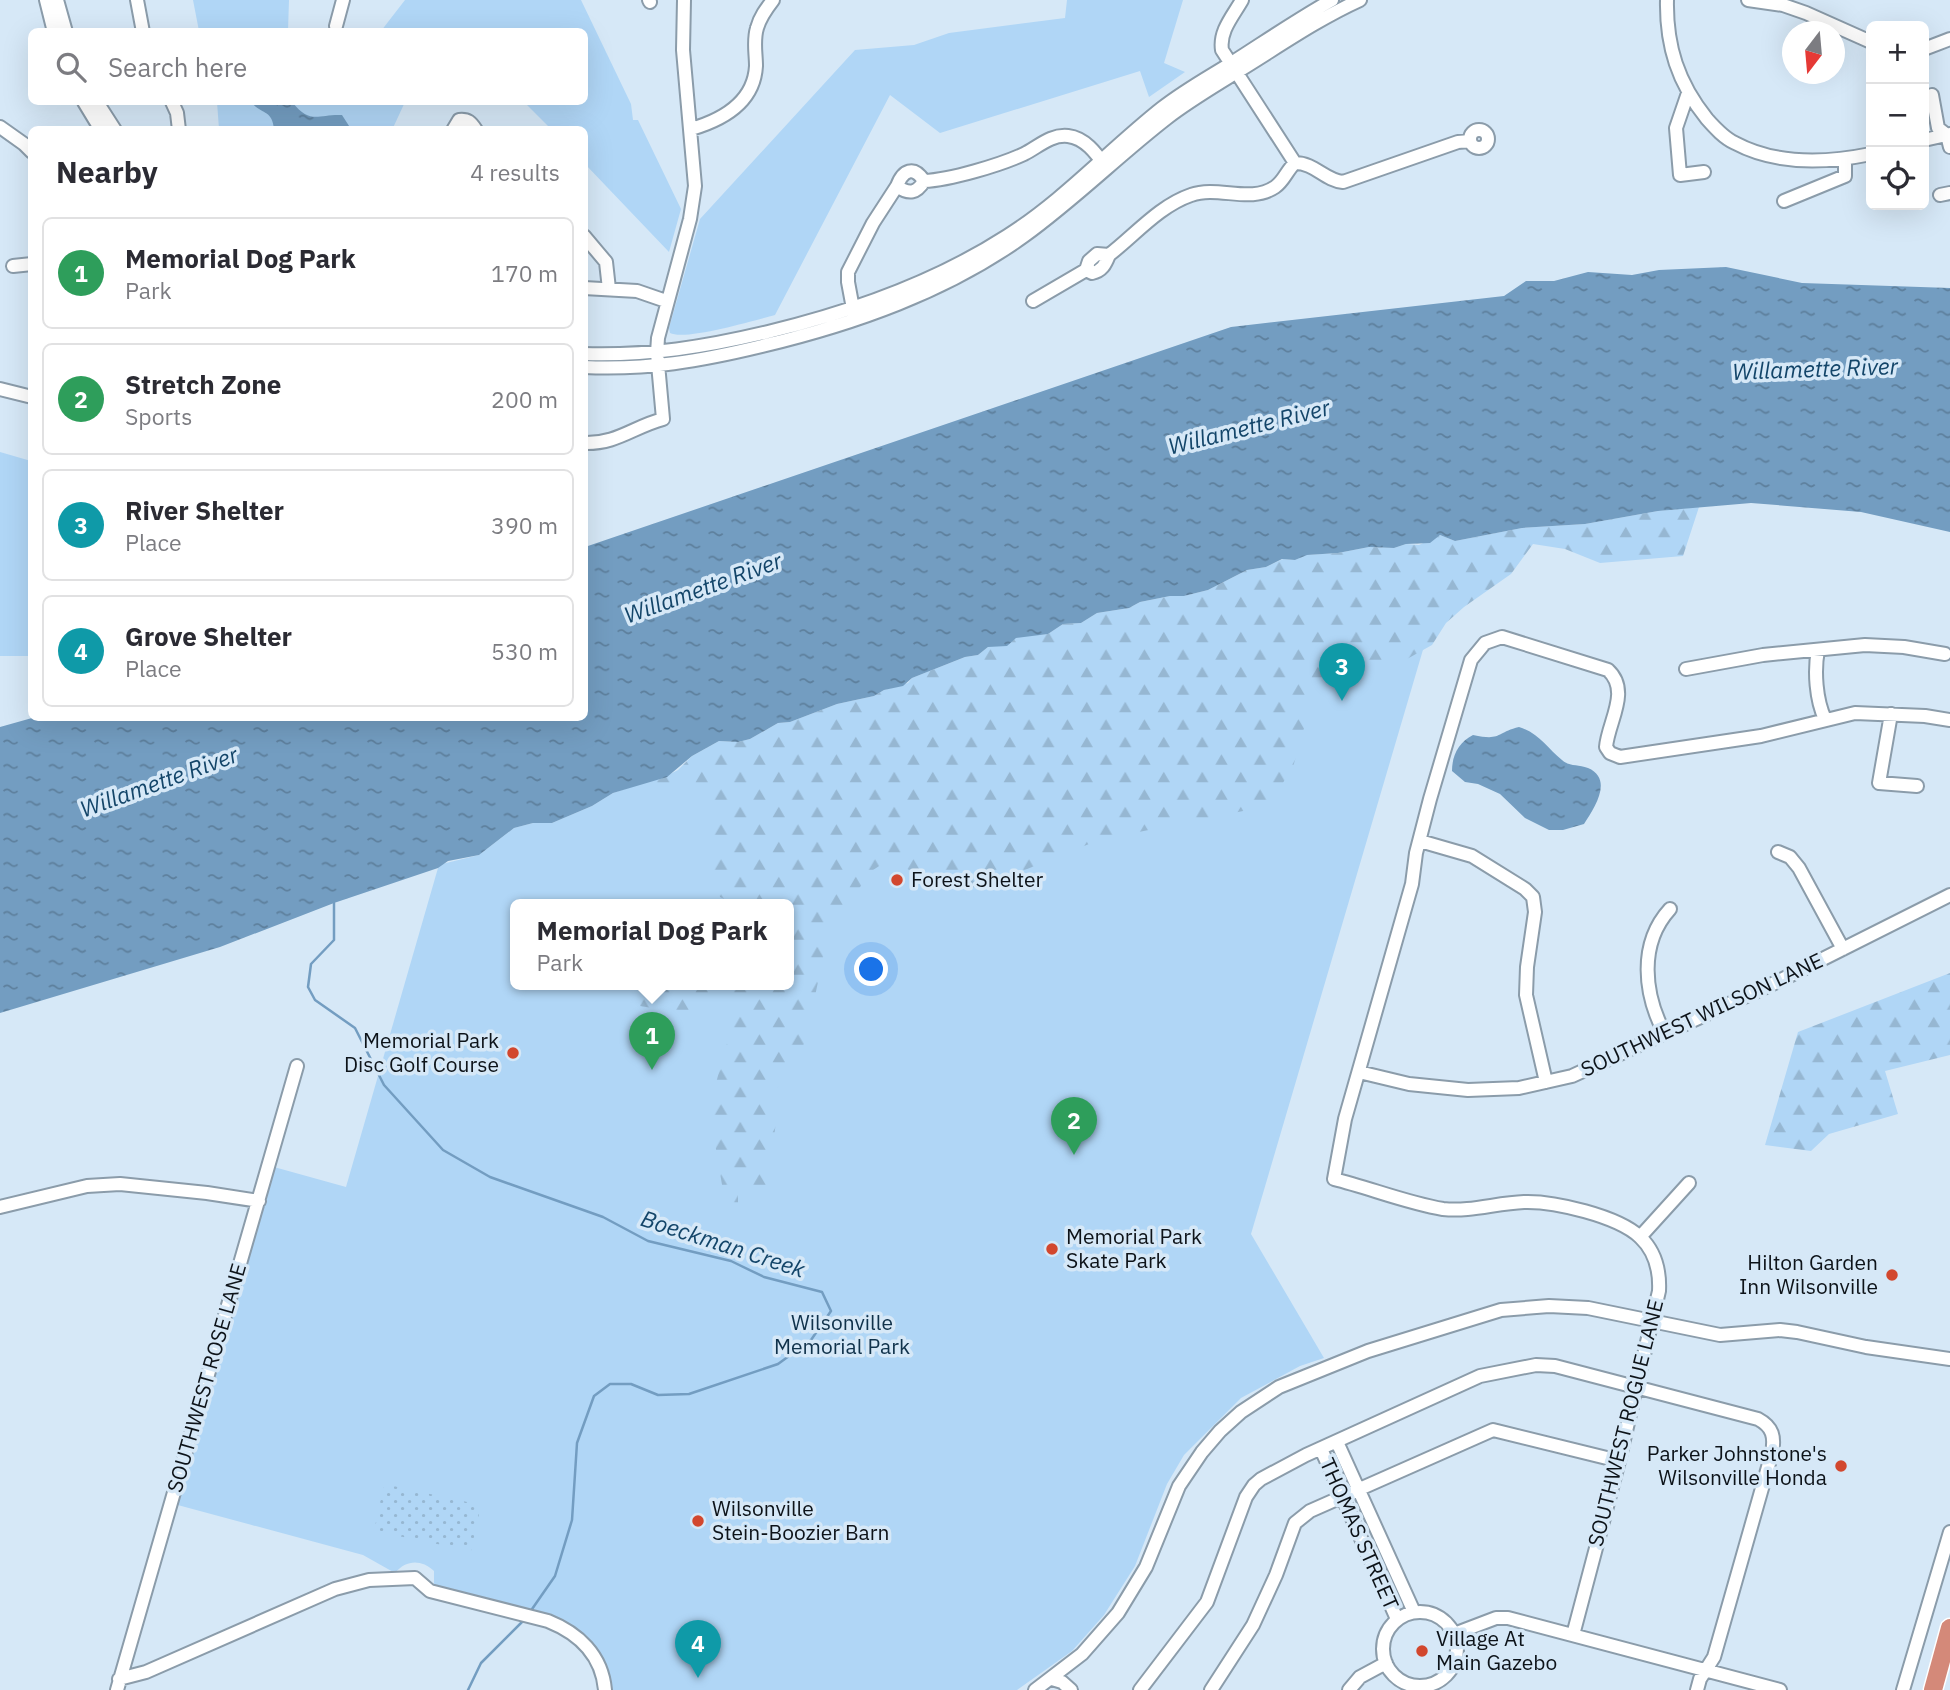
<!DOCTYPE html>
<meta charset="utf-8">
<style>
body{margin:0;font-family:"IBM Plex Sans",sans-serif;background:#f7f7f7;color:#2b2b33}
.controls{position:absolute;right:21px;top:21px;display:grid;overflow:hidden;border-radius:10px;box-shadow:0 7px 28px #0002}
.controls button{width:63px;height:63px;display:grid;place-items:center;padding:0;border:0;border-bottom:2px solid #e1e1e2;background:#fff;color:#2b2b33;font:35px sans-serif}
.compass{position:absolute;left:1782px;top:21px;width:63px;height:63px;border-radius:50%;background:#fff;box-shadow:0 7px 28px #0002;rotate:196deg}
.you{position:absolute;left:872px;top:970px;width:24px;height:24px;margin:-18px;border:5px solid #fff;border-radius:50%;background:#1a73e8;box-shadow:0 0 0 10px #1a73e833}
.badge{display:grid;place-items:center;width:46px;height:46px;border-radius:50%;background:#d2472e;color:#fff;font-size:23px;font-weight:700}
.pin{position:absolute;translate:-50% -58px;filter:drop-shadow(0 2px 4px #0008)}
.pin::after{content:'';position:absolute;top:37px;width:24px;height:21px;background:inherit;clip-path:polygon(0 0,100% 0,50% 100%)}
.popup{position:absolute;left:510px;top:899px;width:284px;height:91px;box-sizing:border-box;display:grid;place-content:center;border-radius:10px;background:#fff;filter:drop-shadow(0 2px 5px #0005);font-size:23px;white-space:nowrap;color:#7c7c81}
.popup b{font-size:26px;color:#2b2b33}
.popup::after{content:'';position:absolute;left:50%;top:100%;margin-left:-14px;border:14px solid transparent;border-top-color:#fff}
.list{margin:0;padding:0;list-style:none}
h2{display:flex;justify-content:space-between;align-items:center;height:91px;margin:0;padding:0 28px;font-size:30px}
h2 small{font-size:23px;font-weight:400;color:#7c7c81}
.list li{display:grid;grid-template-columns:46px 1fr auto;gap:21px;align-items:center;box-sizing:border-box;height:112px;margin:0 14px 14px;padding:0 14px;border:2px solid #e1e1e2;border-radius:10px}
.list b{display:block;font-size:26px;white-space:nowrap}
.list p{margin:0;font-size:23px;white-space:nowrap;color:#7c7c81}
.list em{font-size:23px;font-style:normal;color:#7c7c81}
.icon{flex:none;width:38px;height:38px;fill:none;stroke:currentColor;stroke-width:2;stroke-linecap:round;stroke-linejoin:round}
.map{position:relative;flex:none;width:1950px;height:1690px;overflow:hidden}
.search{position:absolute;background:#fff;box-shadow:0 7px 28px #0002;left:28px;top:28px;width:560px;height:77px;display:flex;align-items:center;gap:18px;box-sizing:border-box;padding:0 24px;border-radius:10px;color:#7c7c81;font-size:26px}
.panel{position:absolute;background:#fff;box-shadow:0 7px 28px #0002;left:28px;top:126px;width:560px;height:595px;border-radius:10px}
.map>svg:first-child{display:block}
</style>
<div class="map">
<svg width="1950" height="1690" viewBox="0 0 1950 1690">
<defs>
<pattern id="forest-firs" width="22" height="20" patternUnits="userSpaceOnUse" patternTransform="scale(1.75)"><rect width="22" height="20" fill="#b0d6f6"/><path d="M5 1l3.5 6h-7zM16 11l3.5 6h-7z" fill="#96b7d2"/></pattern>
<pattern id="garden-dots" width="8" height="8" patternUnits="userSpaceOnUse" patternTransform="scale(1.75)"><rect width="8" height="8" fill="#b0d6f6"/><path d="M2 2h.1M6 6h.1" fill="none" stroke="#96b7d2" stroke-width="1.8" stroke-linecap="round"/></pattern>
<pattern id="water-ripples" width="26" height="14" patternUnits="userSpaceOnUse" patternTransform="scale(1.75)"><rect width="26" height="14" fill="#739dc1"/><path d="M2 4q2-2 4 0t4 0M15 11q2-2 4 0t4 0" fill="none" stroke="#5d7f9c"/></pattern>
</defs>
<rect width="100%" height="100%" fill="#d6e8f7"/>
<path fill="#b0d6f6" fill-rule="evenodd" d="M193,0H289L288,31H199Z
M405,0H581L631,104L633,120H638L681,209L669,252L585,164L584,130L551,129L524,102H584V32L381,31Z
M1067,0H1183L1164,63L1185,72L1149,97L1140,71L940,133L890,95L775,315C755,320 685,341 670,333L669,328L700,219L855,50L914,45L949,33L1065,18Z
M217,102H405L392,130L219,129Z
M0,452L31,461V656H0Z
M1455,541L1251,1234L1324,1358L1300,1366L1241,1398L1184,1455L1167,1484L1135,1566L1104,1615L1072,1651L1017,1690H611C609,1655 591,1635 560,1621L434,1589V1571C421,1559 406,1560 395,1573L363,1555L174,1504L274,1167L346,1187L438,868L442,864L479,855L514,828L533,823H552L592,806L613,793L643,783ZM516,904H788V984H516Z"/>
<path fill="url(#forest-firs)" d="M1699,507L1683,556L1600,563L1565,549L1533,544L1511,574L1464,607L1446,623L1432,645L1382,673L1356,667L1328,680L1312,700L1293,767L1272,800L1248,810L1099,840L975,890L923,888C914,871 906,866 887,861L873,870L854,895L831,920L806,1039L792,1073L774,1091L768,1110L776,1122L767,1189L738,1186V1218L729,1226L709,1108L731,1029L744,1004L724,991C690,1018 680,1012 640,1006L639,993L652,984H788V904H735L720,897L709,868L710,822L700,784L663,786L643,783L656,781L678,770L692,756L719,741L738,742L750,739L778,723L790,722L837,704L874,696L884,690L908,683L912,678L965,657L978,655L988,647L1022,636L1048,634L1063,624L1081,623L1097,613L1129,608L1140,602L1170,596H1184L1208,590L1247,570L1266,567L1283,559L1295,560L1306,555L1338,553L1369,547L1394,548L1406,544L1419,545L1440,535L1455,541L1522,528L1585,524L1658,511Z
M1950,973V1055L1885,1071L1898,1114L1829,1134L1811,1151L1765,1145L1798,1032Z"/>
<path fill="url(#garden-dots)" d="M384,1484L481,1505L471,1551L374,1531Z"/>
<path fill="url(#water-ripples)" d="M251,102H292C311,125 317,114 342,115L351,129H274C272,109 261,115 251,102Z
M1726,267L1802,283L1950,288V532L1861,512L1751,503L1658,511L1585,524L1522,528L1455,541L1440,535L1430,543L1406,544L1394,548L1369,547L1338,553L1307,555L1295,560L1282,559L1266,567L1247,570L1208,590L1184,596H1170L1140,602L1129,608L1097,613L1081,623L1063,624L1048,634L1016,638L1007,646L988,647L978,655L965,657L912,678L903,686L884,690L874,696L837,704L790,722L778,723L750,739L738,742L719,741L692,756L667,777L613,793L592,806L552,823H533L514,828L479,855L448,861L438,868L334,903L220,947L0,1013V727L32,718H584L585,547L1231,327L1504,296L1526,281H1554L1588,272L1632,275L1659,270Z
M1519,727C1539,733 1547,748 1562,760C1570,767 1578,764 1588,768C1614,779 1594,809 1584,824L1563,830H1549L1525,818L1500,794L1478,784L1465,782L1452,771C1452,755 1459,742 1473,735C1502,741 1495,733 1519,727Z"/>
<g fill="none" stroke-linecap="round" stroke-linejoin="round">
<path stroke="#739dc1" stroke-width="2.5" d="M334,903V940L311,964L308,987L315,1000L355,1028L384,1085L443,1150L490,1177L603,1217L648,1241L731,1261L764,1277L822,1292L831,1311L811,1340L778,1364L689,1394L658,1395L631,1384H610L594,1396L577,1443L572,1520L555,1576L530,1612
M468,1690L481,1663L524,1620"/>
<g stroke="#8b9caa" stroke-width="16">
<path id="minor" d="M46,0L54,32
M57,0L66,32
M137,0L143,32
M649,0L650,2
M1242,0C1233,16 1219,31 1222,50L1295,163
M1667,0C1666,46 1678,83 1707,119C1715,128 1724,138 1735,143C1776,165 1827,163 1871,154
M1748,0L1783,5L1806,13L1871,42
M336,26L343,0
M1924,49L1950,39
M1688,93L1676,128L1680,175L1704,172
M1932,95L1938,128L1947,135L1950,147
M84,102L101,130
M97,102L115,130
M172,102L177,113L179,130
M0,127L24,144L32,152
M691,129C722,120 754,103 756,66C756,53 753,41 757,28C760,17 766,9 773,0
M1470 139a9 9 0 1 1 18 0a9 9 0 1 1-18 0Z
M453,130L459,120C468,119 471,122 476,130
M1924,140L1950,134
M1295,163C1315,163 1324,180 1343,182L1458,142L1470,141
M924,181C950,180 1000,165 1024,154C1038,147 1051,134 1068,136C1085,138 1096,153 1105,166
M1940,195L1950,193
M1784,201L1845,176V159
M584,236L606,262L609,289
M1109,255L1097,254L1089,261L1086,270L1092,273C1102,271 1105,265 1109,255C1135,235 1159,206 1191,195C1218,185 1250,204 1275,187C1284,181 1287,170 1295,163
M13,266L32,264
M584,288L637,291L666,301
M1033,301L1086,270
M854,314L848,282V272L873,223L897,186C903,170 914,165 924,181C917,193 909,195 897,186
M584,354C649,356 705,347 768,332C851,312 934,283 1007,236C1064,200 1110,149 1162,108C1185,90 1209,77 1233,62C1266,41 1298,19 1332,0
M584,367C648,370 700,361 762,346C854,324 946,292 1024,236C1074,200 1118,156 1167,118C1189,101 1213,87 1237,72C1278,47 1316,20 1360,0
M0,389L32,397
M584,443C617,444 633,427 663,419L657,353L658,338L690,219L695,186L683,50L684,0
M1818,650C1814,671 1816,700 1825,719
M1686,669L1763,655L1865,645L1904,647L1945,654
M1891,714L1879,783L1917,786
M1420,841L1472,856L1525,889L1533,897L1535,912L1527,967L1526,995L1546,1082
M1778,852L1790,857L1799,868L1843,949
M1665,1034C1644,995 1638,944 1670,909
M1359,1072L1409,1084L1468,1090L1519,1088L1572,1076L1779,981L1950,895
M0,1207L87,1186L120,1184L207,1193L259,1201
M1640,1237L1689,1183
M1337,1442L1414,1612
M1321,1449L1397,1619
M1383 1649a37 37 0 1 1 74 0a37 37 0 1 1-74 0Z
M1454,1634L1496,1618H1508L1780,1690
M1573,1635L1619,1461L1659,1291C1660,1271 1656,1252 1640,1237C1618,1216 1554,1201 1524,1202C1496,1203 1471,1212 1443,1209C1407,1203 1370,1188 1334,1179L1345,1119L1412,884L1416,853L1430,799L1471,660L1485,643L1502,637L1608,670C1631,691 1608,722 1606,747L1610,753L1620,757L1761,736L1855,713L1925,716L1950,720
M119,1679L146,1672L335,1589L369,1580L415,1578L430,1591L548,1621C578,1633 602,1655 605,1690
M1052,1679L1062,1682L1071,1690
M117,1690L297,1066
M1035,1690L1082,1654L1118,1613L1146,1567L1179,1486L1202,1452L1220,1431L1241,1412L1279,1387L1368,1351L1501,1310L1549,1306L1588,1308L1720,1335L1780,1330L1797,1332L1866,1347L1950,1359
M1140,1690L1207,1602L1246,1497L1254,1485L1261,1479L1306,1455L1480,1376L1536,1365L1555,1366L1758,1419C1773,1427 1775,1437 1772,1453L1714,1657L1700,1679L1697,1690
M1211,1690L1253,1625L1276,1575L1295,1523L1310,1511L1493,1430L1619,1461
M1349,1690L1360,1677L1386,1663
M1903,1690L1950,1532"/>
</g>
<g stroke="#fff" stroke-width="21">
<path id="highway" d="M1933,1690L1950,1628"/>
</g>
<use href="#minor" stroke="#fff" stroke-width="12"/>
<use href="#highway" stroke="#d48979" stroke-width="18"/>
</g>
<g fill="#d2472e" stroke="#d6e8f7" stroke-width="2.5">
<circle cx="897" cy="880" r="7"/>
<circle cx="513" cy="1053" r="7"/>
<circle cx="1052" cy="1249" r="7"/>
<circle cx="1892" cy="1275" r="7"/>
<circle cx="1841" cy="1466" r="7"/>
<circle cx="698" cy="1521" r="7"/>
<circle cx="1422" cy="1651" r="7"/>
</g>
<g text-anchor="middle" stroke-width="7" stroke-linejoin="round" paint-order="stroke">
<g font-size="21" fill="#0d1319" stroke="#d6e8f7" text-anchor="start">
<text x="911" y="887">Forest Shelter</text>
<text x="499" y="1048" text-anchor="end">Memorial Park<tspan x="499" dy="24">Disc Golf Course</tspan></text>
<text x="1066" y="1244">Memorial Park<tspan x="1066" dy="24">Skate Park</tspan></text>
<text x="1878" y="1270" text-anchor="end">Hilton Garden<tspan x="1878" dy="24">Inn Wilsonville</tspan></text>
<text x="1827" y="1461" text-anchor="end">Parker Johnstone's<tspan x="1827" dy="24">Wilsonville Honda</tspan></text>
<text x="712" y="1516">Wilsonville<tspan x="712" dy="24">Stein-Boozier Barn</tspan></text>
<text x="1436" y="1646">Village At<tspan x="1436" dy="24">Main Gazebo</tspan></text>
</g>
<g font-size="21" fill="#0d1319" stroke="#d6e8f7">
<text transform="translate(1702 1015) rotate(-25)" y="7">SOUTHWEST WILSON LANE</text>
<text transform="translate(207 1378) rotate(-74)" y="7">SOUTHWEST ROSE LANE</text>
<text transform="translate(1626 1423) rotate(-76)" y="7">SOUTHWEST ROGUE LANE</text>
<text transform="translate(1359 1534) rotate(66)" y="7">THOMAS STREET</text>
</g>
<g font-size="21" fill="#10324b" stroke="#d6e8f7">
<text x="842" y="1330">Wilsonville<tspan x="842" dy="24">Memorial Park</tspan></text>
</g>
<g font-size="23" font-style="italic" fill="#134569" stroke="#d6e8f7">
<text transform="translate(1815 369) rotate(-2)" y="8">Willamette River</text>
<text transform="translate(1249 427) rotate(-14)" y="8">Willamette River</text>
<text transform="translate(703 588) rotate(-20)" y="8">Willamette River</text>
<text transform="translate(159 782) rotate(-20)" y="8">Willamette River</text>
<text transform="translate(723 1244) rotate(18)" y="8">Boeckman Creek</text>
</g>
</g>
</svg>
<div class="controls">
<button>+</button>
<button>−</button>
<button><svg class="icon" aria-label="locate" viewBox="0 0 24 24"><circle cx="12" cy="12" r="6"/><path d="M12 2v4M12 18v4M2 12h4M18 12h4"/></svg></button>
</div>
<svg class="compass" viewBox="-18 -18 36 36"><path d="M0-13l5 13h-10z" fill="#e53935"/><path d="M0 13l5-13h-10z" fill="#7c7c81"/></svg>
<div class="you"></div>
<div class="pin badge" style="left:652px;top:1070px;background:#2e9e5b">1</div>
<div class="popup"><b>Memorial Dog Park</b>Park</div>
<div class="pin badge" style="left:1074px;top:1155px;background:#2e9e5b">2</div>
<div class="pin badge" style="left:1342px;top:701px;background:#0f9aa8">3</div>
<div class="pin badge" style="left:698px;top:1678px;background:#0f9aa8">4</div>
<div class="search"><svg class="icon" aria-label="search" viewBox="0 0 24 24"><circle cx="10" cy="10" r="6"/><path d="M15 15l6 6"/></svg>Search here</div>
<section class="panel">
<h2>Nearby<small>4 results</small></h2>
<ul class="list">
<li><span class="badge" style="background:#2e9e5b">1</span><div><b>Memorial Dog Park</b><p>Park</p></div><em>170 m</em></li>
<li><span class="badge" style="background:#2e9e5b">2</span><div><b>Stretch Zone</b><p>Sports</p></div><em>200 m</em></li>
<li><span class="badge" style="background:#0f9aa8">3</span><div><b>River Shelter</b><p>Place</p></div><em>390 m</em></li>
<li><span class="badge" style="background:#0f9aa8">4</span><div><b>Grove Shelter</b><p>Place</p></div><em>530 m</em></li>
</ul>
</section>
</div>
